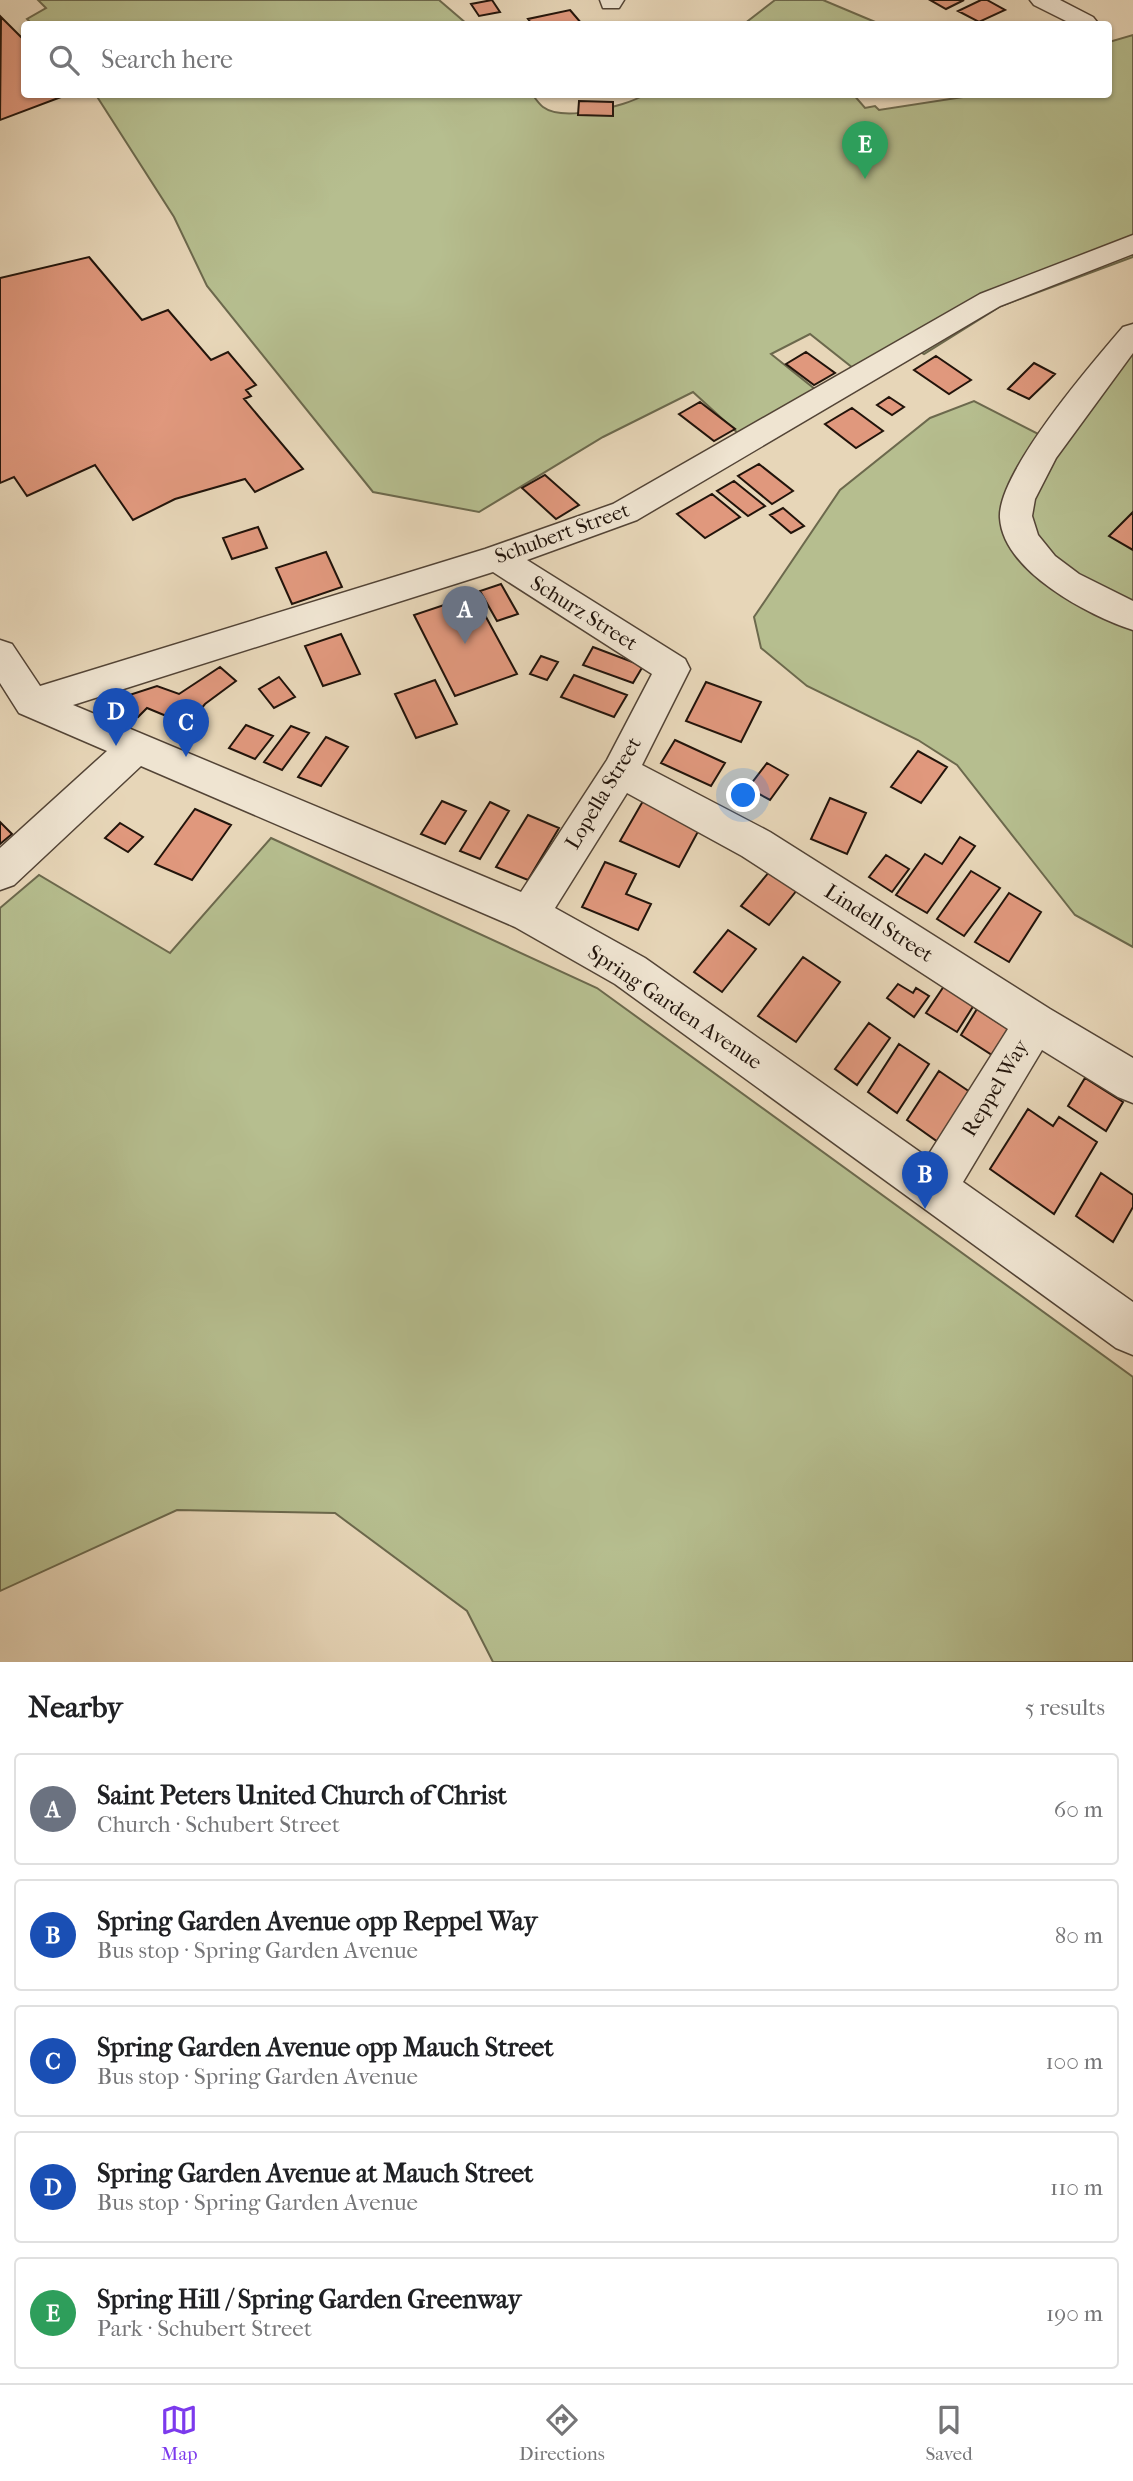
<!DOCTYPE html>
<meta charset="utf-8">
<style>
body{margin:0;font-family:"IM FELL French Canon",serif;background:#f2f2f2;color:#202124}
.you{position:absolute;left:744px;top:796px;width:24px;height:24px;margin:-18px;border:5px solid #fff;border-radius:50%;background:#1a73e8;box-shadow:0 0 0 10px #1a73e833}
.badge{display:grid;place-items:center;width:46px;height:46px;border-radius:50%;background:#7c3aed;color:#fff;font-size:23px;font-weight:700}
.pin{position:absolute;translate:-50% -58px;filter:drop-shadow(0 2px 4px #0008)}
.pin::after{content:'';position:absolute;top:37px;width:24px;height:21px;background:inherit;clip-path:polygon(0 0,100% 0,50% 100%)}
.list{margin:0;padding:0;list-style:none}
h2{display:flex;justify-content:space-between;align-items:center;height:91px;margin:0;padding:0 28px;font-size:30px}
h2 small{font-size:23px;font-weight:400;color:#757577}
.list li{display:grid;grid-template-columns:46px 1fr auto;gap:21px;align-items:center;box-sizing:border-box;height:112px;margin:0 14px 14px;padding:0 14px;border:2px solid #e0e0e0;border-radius:7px}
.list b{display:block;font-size:26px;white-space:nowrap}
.list p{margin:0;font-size:23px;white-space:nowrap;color:#757577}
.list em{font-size:23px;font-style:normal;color:#757577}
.icon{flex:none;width:38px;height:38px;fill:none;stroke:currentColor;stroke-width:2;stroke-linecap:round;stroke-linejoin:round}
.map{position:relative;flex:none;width:1133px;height:1662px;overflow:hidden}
.search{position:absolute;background:#fff;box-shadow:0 2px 5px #0004;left:21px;right:21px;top:21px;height:77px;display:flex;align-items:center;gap:18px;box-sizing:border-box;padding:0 24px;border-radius:7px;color:#757577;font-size:26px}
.sheet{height:721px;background:#fff}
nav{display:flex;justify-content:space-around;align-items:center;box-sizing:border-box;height:98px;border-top:2px solid #e0e0e0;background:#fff;font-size:19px;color:#757577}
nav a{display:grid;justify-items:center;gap:4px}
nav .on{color:#7c3aed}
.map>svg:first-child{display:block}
</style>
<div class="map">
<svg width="1133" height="1662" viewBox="0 0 1133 1662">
<rect width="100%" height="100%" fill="#e7d6b8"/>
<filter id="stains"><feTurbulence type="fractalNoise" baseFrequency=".00286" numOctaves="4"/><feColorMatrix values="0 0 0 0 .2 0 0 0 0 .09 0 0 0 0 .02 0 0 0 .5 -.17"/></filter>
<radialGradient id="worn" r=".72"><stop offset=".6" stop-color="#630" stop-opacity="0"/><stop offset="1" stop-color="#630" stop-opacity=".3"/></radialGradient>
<path fill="#b6be8f" stroke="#6c694d" stroke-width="2" d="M38,0H439L467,24H32L27,19L46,8Z
M775,0H823L880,24H744Z
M1133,35V257L1001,306L924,354L900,340L853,368L810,334L771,354L816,390L741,436L693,392L603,437L479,512L373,492L207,286L174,217L96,95L532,94C535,98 539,104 543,107C563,122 624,107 644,95L853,94L865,108L875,106L879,110L976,95L1108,94L1109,42Z
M1133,324V947L1075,915L957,765L918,740L807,686L761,648L754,617L840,490L930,418L974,401L1042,436L1101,359Z
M271,838L597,988L1133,1377V1662H493L467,1611L335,1513L177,1510L0,1591V908L39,875L170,953Z"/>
<path fill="#e0987d" stroke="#22140b" stroke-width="2" d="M492,0L500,12L479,16L471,4Z
M930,0H964L946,9Z
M981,0H987L1005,10L979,22L958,11Z
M570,10L582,24H532L528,19Z
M1,17L24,40V94H69L0,120Z
M579,101L613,102V116L578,115Z
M89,257L142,320L168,310L211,360L228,352L256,385L246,390L251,396L244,399L303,469L255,492L245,479L175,499L133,520L95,465L27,496L14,477L0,483V278Z
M806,352L835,373L814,385L786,364Z
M936,356L971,380L949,394L914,370Z
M1034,363L1055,374L1029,399L1008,389Z
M889,397L904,407L892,415L877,405Z
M700,402L735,429L714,441L679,414Z
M852,408L883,431L856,448L825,424Z
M759,464L793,491L772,504L738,476Z
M545,475L579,505L556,519L522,488Z
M734,481L765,506L748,516L717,491Z
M712,494L740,517L705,538L677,514Z
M783,508L804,526L791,533L770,515Z
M1133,512V550L1109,536Z
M258,527L267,548L232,559L223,538Z
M326,552L342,587L292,604L276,568Z
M501,584L518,614L497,621L480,591Z
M474,595L517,674L455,696L414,615Z
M341,634L360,674L323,686L305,646Z
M593,647L643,666L633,683L583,665Z
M541,656L558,662L547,680L530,674Z
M220,667L236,681L205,704L188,725L147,708L138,717L114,709V700L157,686L179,694Z
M574,675L627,695L614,717L561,697Z
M279,677L295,697L274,708L259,689Z
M435,680L457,724L416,738L395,694Z
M706,682L761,702L741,742L686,721Z
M246,725L273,736L255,759L229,748Z
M291,726L309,733L282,770L264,762Z
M326,737L348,747L321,786L298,777Z
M675,740L725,763L711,786L661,763Z
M918,751L947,767L921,803L891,787Z
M767,763L788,775L770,800L748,788Z
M830,798L866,813L847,854L811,839Z
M442,801L466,811L445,844L421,834Z
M643,801L701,826L679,867L620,841Z
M490,802L509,811L480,859L460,851Z
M195,809L231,825L192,880L155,864Z
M528,815L559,828L528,880L496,867Z
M0,822L12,834L0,844Z
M120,823L143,837L128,852L105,838Z
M960,837L975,846L927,913L896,895L925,854L942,864Z
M886,855L909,869L892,892L869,877Z
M605,862L636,874L626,894L651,904L638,930L582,907Z
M971,871L1000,888L964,936L937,919Z
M769,872L797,890L769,925L741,906Z
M1009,893L1041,912L1009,962L975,942Z
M728,930L756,949L722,992L694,972Z
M803,957L840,982L796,1042L758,1016Z
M898,984L913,993L916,988L929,996L914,1017L887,998Z
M944,986L974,1005L957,1032L926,1013Z
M977,1009L1008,1029L992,1055L961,1035Z
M869,1023L890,1038L857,1085L835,1069Z
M899,1044L929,1064L897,1113L868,1092Z
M939,1071L970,1092L938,1142L907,1120Z
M1085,1078L1123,1102L1106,1131L1068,1106Z
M1028,1109L1053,1126L1059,1117L1097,1142L1054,1214L990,1169Z
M1101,1173L1133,1195V1207L1113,1242L1076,1216Z"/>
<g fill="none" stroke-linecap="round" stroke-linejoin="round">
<g stroke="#534436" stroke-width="3">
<path id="minor" d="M600,0H624L619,8H603Z
M1030,0H1060L1093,17L1097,22L1095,24H1072L1034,5Z
M1133,235V254L1000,306L637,520L527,560L685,659L690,669L642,765L770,832L1050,1009L1133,1058V1103L1118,1097L1042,1050L963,1182L1133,1302V1355L1116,1348L615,984L515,927L141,766L14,885L0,890V848L107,751L19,713L0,683V640L12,644L40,686L485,549L613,504L980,294ZM493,572L652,674L607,760L521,892L73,705ZM627,793L742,856L1008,1029L927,1157L645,958L555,908Z
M1133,324V353L1056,458L1035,499L1032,516L1038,535L1055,556L1079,574L1133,601V630C1089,616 1003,571 1000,518C997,473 1092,363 1123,327Z"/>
</g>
<use href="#minor" fill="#efe4d1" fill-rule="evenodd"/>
</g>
<g text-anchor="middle" stroke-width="5" stroke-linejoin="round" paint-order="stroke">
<g font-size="21" fill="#22140b" stroke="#efe4d1">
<text transform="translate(562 533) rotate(-20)" y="7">Schubert Street</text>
<text transform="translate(584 613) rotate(32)" y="7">Schurz Street</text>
<text transform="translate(603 793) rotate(-59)" y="7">Lopella Street</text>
<text transform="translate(879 923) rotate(33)" y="7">Lindell Street</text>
<text transform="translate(675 1007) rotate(34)" y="7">Spring Garden Avenue</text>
<text transform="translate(995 1088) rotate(-59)" y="7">Reppel Way</text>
</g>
</g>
<rect width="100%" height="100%" filter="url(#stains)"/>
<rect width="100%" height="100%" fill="url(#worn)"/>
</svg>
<div class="you"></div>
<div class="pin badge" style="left:465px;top:644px;background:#6b7280">A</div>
<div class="pin badge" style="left:925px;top:1209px;background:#1a4fb4">B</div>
<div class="pin badge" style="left:186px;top:757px;background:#1a4fb4">C</div>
<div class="pin badge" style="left:116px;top:746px;background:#1a4fb4">D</div>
<div class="pin badge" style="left:865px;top:179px;background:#2e9e5b">E</div>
<div class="search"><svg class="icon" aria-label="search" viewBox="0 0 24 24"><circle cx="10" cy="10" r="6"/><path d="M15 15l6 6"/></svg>Search here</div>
</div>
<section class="sheet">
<h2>Nearby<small>5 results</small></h2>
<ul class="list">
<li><span class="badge" style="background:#6b7280">A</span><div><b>Saint Peters United Church of Christ</b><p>Church · Schubert Street</p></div><em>60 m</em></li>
<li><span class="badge" style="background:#1a4fb4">B</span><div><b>Spring Garden Avenue opp Reppel Way</b><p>Bus stop · Spring Garden Avenue</p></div><em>80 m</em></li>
<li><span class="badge" style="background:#1a4fb4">C</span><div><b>Spring Garden Avenue opp Mauch Street</b><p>Bus stop · Spring Garden Avenue</p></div><em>100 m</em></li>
<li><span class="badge" style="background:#1a4fb4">D</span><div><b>Spring Garden Avenue at Mauch Street</b><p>Bus stop · Spring Garden Avenue</p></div><em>110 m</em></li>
<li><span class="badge" style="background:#2e9e5b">E</span><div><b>Spring Hill / Spring Garden Greenway</b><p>Park · Schubert Street</p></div><em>190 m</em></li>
</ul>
</section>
<nav>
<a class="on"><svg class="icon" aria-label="map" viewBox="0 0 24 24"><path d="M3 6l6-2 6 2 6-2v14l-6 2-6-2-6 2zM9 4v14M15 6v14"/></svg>Map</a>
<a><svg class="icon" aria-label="directions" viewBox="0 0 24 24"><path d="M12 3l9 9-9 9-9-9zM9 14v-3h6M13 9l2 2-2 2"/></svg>Directions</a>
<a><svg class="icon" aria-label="saved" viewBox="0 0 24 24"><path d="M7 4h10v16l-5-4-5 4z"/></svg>Saved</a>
</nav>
